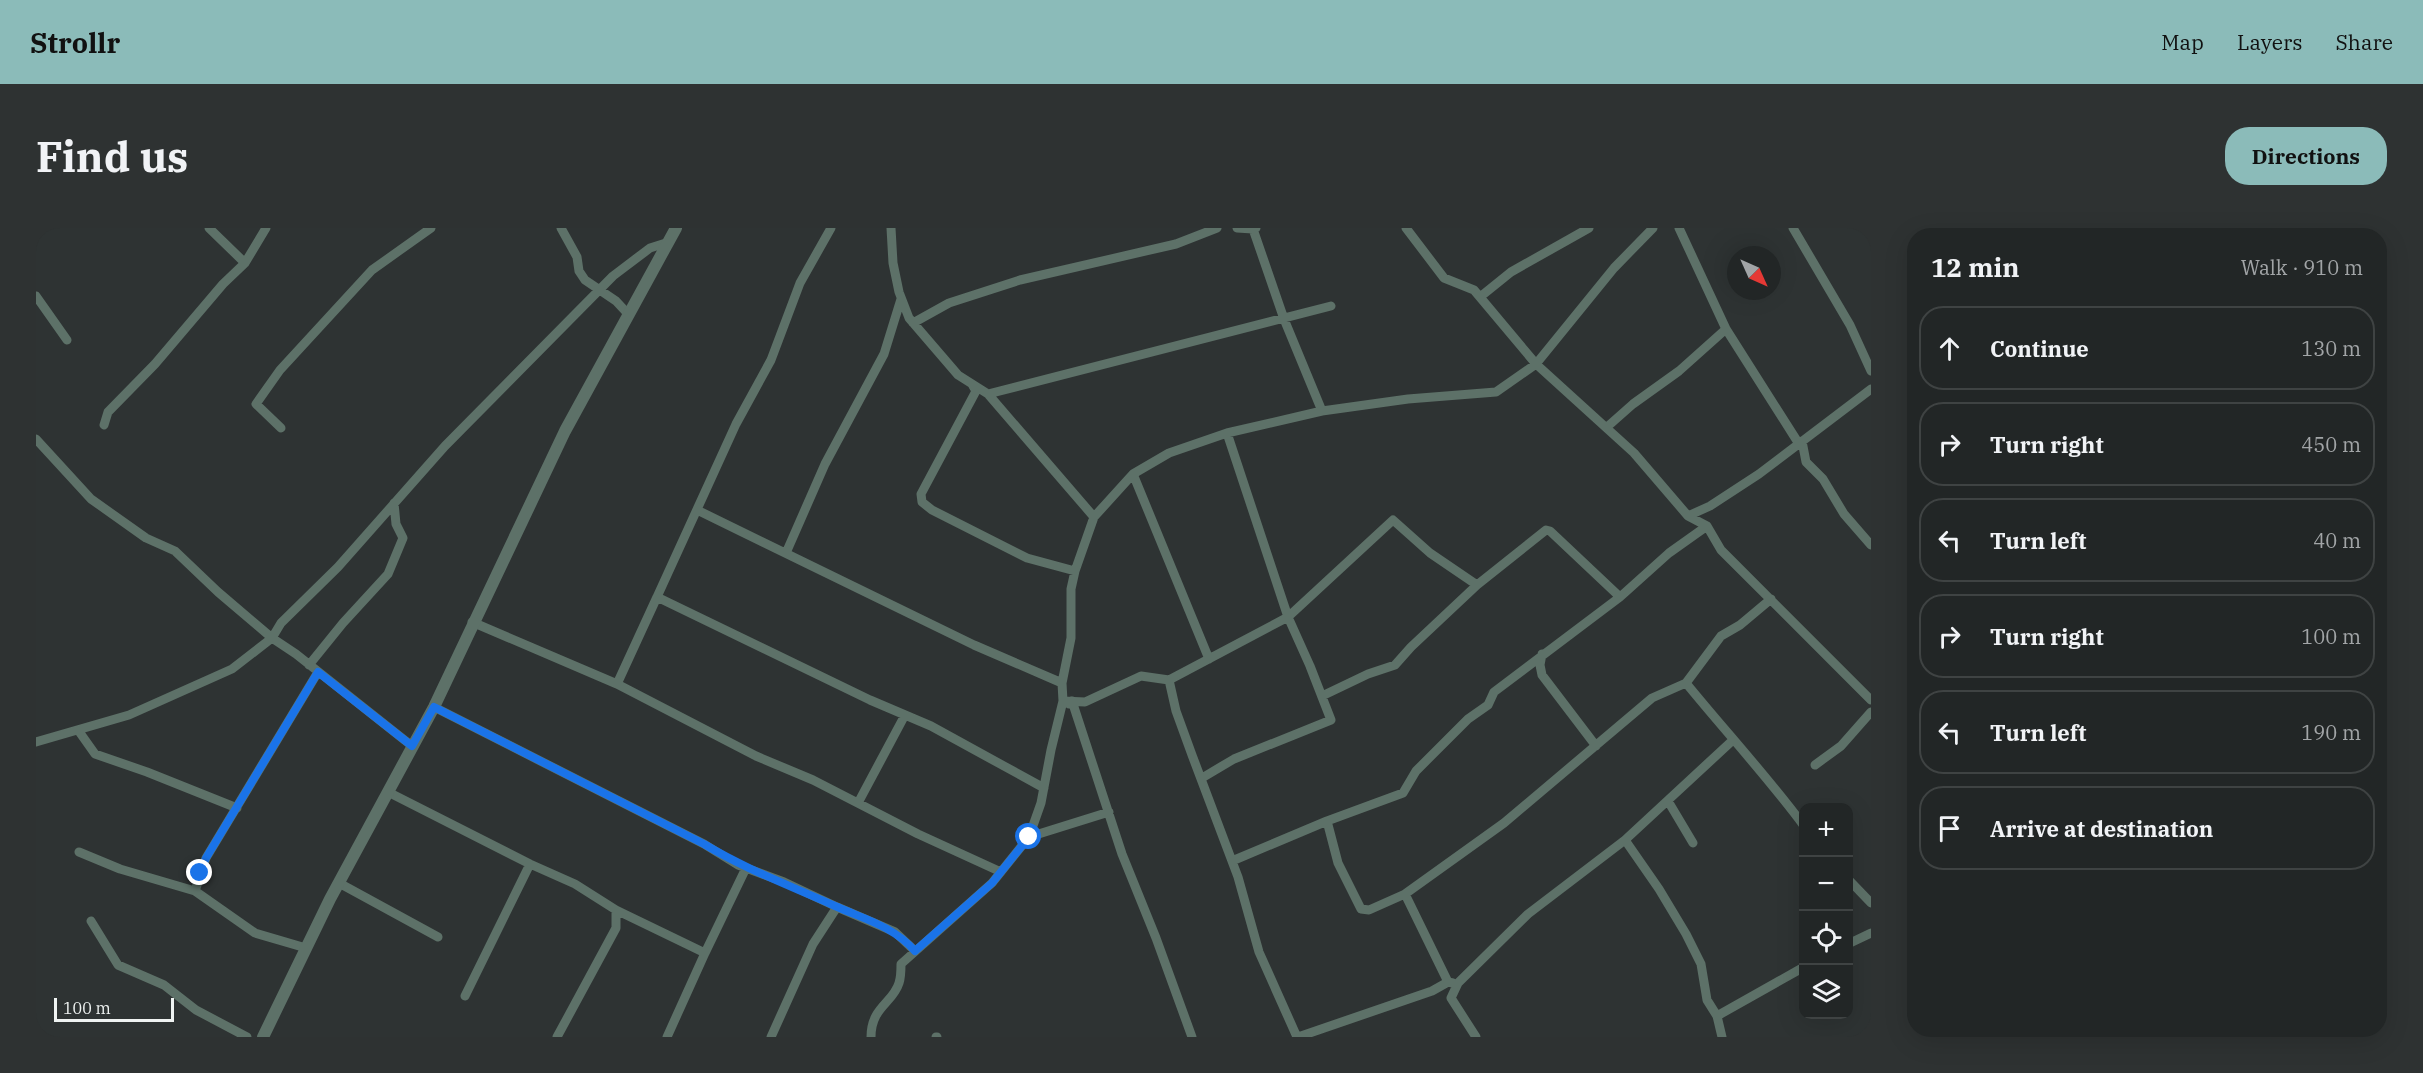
<!DOCTYPE html>
<meta charset="utf-8">
<style>
body{margin:0;font-family:"IBM Plex Serif",serif;background:#2e3232;color:#f1f3f6}
.controls{position:absolute;right:18px;bottom:18px;display:grid;overflow:hidden;border-radius:12px;box-shadow:0 6px 24px #0002}
.controls button{width:54px;height:54px;display:grid;place-items:center;padding:0;border:0;border-bottom:2px solid #3f4343;background:#222626;color:#f1f3f6;font:30px sans-serif}
.compass{position:absolute;left:1691px;top:18px;width:54px;height:54px;border-radius:50%;background:#222626;box-shadow:0 6px 24px #0002;rotate:135deg}
.scale{position:absolute;left:18px;bottom:15px;width:120px;box-sizing:border-box;padding-left:6px;border:3px solid #eff3f2;border-top:0;font-size:16px;line-height:21px;white-space:nowrap;color:#eff3f2;-webkit-text-stroke:4px #2e3333;paint-order:stroke}
.stop{position:absolute;width:18px;height:18px;margin:-14px;border:4px solid #1a73e8;border-radius:50%;background:#fff}
.stop.end{background:#1a73e8;border-color:#fff;box-shadow:0 2px 6px #0008}
.list{margin:0;padding:0;list-style:none}
h2{display:flex;justify-content:space-between;align-items:center;height:78px;margin:0;padding:0 24px;font-size:26px}
h2 small{font-size:20px;font-weight:400;color:#a2a5a7}
.list li{display:grid;grid-template-columns:39px 1fr auto;gap:18px;align-items:center;box-sizing:border-box;height:84px;margin:0 12px 12px;padding:0 12px;border:2px solid #3f4343;border-radius:24px}
.list b{display:block;font-size:22px;white-space:nowrap}
.list em{font-size:20px;font-style:normal;color:#a2a5a7}
.icon{flex:none;width:33px;height:33px;fill:none;stroke:currentColor;stroke-width:2;stroke-linecap:round;stroke-linejoin:round}
.map{position:relative;flex:none;width:1835px;height:809px;overflow:hidden;border-radius:24px}
header{display:flex;align-items:center;gap:36px;box-sizing:border-box;height:84px;padding:0 30px;background:#8bbbb9;color:#111}
header strong{font-size:28px}
nav{display:flex;gap:33px;margin-inline-start:auto;font-size:21px}
.intro{display:flex;align-items:center;justify-content:space-between;box-sizing:border-box;height:144px;padding:0 36px}
h1{margin:0;font-size:42px}
.button{padding:15px 27px;border-radius:24px;background:#8bbbb9;color:#111;font-size:21px;font-weight:700}
main{display:flex;gap:36px;padding:0 36px}
aside{flex:1;background:#222626;border-radius:24px;box-shadow:0 6px 24px #0002}
.map>svg:first-child{display:block}
</style>
<header>
<strong>Strollr</strong>
<nav><a>Map</a><a>Layers</a><a>Share</a></nav>
</header>
<div class="intro"><h1>Find us</h1><a class="button">Directions</a></div>
<main>
<div class="map">
<svg width="1835" height="809" viewBox="0 0 1835 809">
<rect width="100%" height="100%" fill="#2e3333"/>
<g fill="none" stroke-linecap="round" stroke-linejoin="round">
<path stroke="#5d7168" stroke-width="9" d="M173,0L209,35
M525,0L541,29L543,43L549,52L580,73L593,87
M855,0L857,35L863,64L873,90L922,147L952,166L1058,289
M1201,0L1217,1
M1220,0L1217,1L1248,91L1286,183
M1370,0L1408,50L1438,62L1500,136L1598,225L1652,288L1671,298L1685,322L1835,472
M1643,0L1690,101L1763,216
M1757,0L1814,97L1835,143
M0,68L31,112
M1444,69L1475,44L1553,0
M877,95L913,75L984,52L1140,16L1181,0
M937,158L940,163L885,266L886,274L896,282L991,330L1039,343
M952,166L1295,78
M68,197L72,184L119,136L187,56L209,35L230,0
M1571,199L1597,176L1643,143L1690,101
M245,200L220,176L244,142L336,42L395,0
M0,211L55,271L110,310L139,323L182,364L236,410L260,426L376,518
M1766,213L1770,234L1787,251L1808,286L1835,317
M1097,246L1133,225L1191,205L1286,183L1372,171L1460,164L1500,136L1578,40L1617,0
M661,282L938,417L1026,455
M1652,288L1674,278L1723,246L1835,161
M750,325L789,236L848,126L865,71
M621,369L700,196L735,132L764,55L795,0
M1735,371L1704,397L1685,408L1650,455C1689,503 1731,548 1768,598
M436,394L581,456L621,369L834,472L895,498L1008,560
M1506,426L1504,437L1506,447L1560,518
M273,437L307,395L352,346L367,310L360,296L358,275
M1133,452L1252,389L1357,292L1394,325L1441,357
M581,456L720,528L777,552L882,606L965,644
M1286,468L1332,446L1359,437L1375,419L1441,357L1510,302L1514,303L1584,369
M1027,473L1049,474L1105,448L1133,452L1140,483L1156,527L1202,649L1223,724L1261,809
M1033,476L1036,473L1086,626L1120,710L1156,809
M398,479L668,616L702,637L748,654L801,679
M42,502L59,526L111,544L201,580
M0,514L93,487L196,441L236,410L245,395L302,339L409,218L577,48L614,20L633,14
M1779,537L1805,518L1835,484
M1166,550L1198,531L1295,492L1274,438L1252,389L1191,205
M352,564L494,636L539,656L580,682V700L521,809
M1632,573L1657,615
M822,575L869,487
M993,609L1073,584
M43,624L84,641L159,663L219,705L270,720
M1196,633L1291,593
M1812,651L1835,675
M303,655L402,709
M159,663L170,630L282,444
M1369,666L1333,682L1325,681L1302,635L1291,593L1367,565L1380,543L1432,491L1452,477L1458,464L1584,369L1633,325L1671,298
M580,682L669,725L631,809
M55,693L82,737L128,757L160,782L211,809
M1812,716L1835,705
M669,725L710,640
M1412,754L1369,666L1468,595L1616,470L1650,455
M429,768L494,636
M1681,788L1768,739
M735,809L777,716L801,679L859,704L879,723
M835,809C835,779 857,775 863,755C865,749 865,742 865,736L956,655L993,609L1005,575L1015,522L1027,473L1026,455L1035,410V361L1039,343L1058,289L1097,246L1173,431
M900,809H901
M1262,809L1396,763L1412,754L1417,755
M1440,809L1415,770L1422,755L1492,686L1589,612
M1686,809L1681,788L1671,772L1665,736L1650,706L1623,661L1589,612L1697,512"/>
<path stroke="#5d7168" stroke-width="12" d="M227,809L294,671L398,479L529,203L640,0"/>
</g>
<g fill="none" stroke-linecap="round" stroke-linejoin="round">
<path stroke="#1a73e8" stroke-width="8" d="M164,645L170,630L282,444L376,518L398,479L668,616C709,641 755,658 799,678C828,691 857,698 879,723L956,655L993,609"/>
</g>
</svg>
<div class="controls">
<button>+</button>
<button>−</button>
<button><svg class="icon" aria-label="locate" viewBox="0 0 24 24"><circle cx="12" cy="12" r="6"/><path d="M12 2v4M12 18v4M2 12h4M18 12h4"/></svg></button>
<button><svg class="icon" aria-label="layers" viewBox="0 0 24 24"><path d="M12 4l9 5-9 5-9-5zM3 14l9 5 9-5"/></svg></button>
</div>
<svg class="compass" viewBox="-18 -18 36 36"><path d="M0-13l5 13h-10z" fill="#e53935"/><path d="M0 13l5-13h-10z" fill="#a2a5a7"/></svg>
<div class="scale">100 m</div>
<div class="stop" style="left:993px;top:609px"></div>
<div class="stop end" style="left:164px;top:645px"></div>
</div>
<aside>
<h2>12 min<small>Walk · 910 m</small></h2>
<ul class="list">
<li><svg class="icon" aria-label="ahead" viewBox="0 0 24 24"><path d="M12 20V5M6 11l6-6 6 6"/></svg><div><b>Continue</b></div><em>130 m</em></li>
<li><svg class="icon" aria-label="right" viewBox="0 0 24 24"><path d="M7 20v-9h11M14 6l5 5-5 5"/></svg><div><b>Turn right</b></div><em>450 m</em></li>
<li><svg class="icon" aria-label="left" viewBox="0 0 24 24"><path d="M17 20v-9H6M10 6l-5 5 5 5"/></svg><div><b>Turn left</b></div><em>40 m</em></li>
<li><svg class="icon" aria-label="right" viewBox="0 0 24 24"><path d="M7 20v-9h11M14 6l5 5-5 5"/></svg><div><b>Turn right</b></div><em>100 m</em></li>
<li><svg class="icon" aria-label="left" viewBox="0 0 24 24"><path d="M17 20v-9H6M10 6l-5 5 5 5"/></svg><div><b>Turn left</b></div><em>190 m</em></li>
<li><svg class="icon" aria-label="arrive" viewBox="0 0 24 24"><path d="M6 21V4h12l-3 4 3 4H6"/></svg><div><b>Arrive at destination</b></div></li>
</ul>
</aside>
</main>
